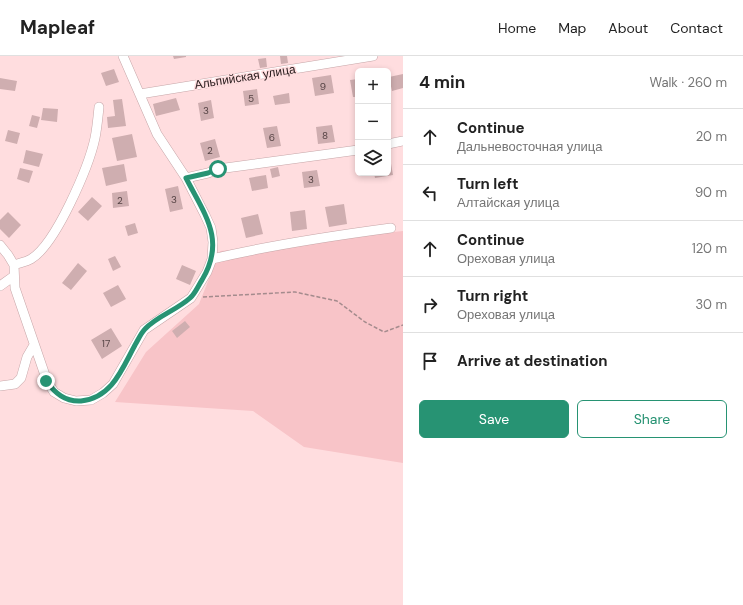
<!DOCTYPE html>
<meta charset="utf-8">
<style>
body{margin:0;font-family:"DM Sans",sans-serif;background:#f2f2f2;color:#222}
.controls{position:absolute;right:12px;top:12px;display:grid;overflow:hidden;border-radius:6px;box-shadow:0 2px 6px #0003}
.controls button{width:36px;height:36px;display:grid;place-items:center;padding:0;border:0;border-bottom:1px solid #e0e0e0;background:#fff;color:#222;font:20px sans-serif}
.stop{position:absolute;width:12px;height:12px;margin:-9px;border:3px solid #279373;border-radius:50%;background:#fff}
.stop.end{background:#279373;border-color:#fff;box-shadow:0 1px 4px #0008}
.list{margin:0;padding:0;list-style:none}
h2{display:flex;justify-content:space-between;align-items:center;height:52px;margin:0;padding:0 16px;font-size:17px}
h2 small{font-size:13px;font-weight:400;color:#767676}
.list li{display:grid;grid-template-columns:26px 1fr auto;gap:12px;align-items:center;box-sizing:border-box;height:56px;padding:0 16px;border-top:1px solid #e0e0e0}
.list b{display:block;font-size:15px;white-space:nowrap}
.list p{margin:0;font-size:13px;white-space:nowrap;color:#767676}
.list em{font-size:13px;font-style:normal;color:#767676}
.actions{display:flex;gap:8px;padding:12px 16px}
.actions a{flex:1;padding:9px 0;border:1px solid #279373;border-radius:6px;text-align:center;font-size:14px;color:#279373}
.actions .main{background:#279373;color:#fff}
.icon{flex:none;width:22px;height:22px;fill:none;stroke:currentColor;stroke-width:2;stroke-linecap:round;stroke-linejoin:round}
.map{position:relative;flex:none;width:403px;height:549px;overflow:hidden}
header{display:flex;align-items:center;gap:24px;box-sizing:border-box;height:56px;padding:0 20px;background:#fff;border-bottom:1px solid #e0e0e0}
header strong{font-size:19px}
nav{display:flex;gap:22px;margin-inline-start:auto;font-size:14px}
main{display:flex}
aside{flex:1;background:#fff}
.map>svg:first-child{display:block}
</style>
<header>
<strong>Mapleaf</strong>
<nav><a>Home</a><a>Map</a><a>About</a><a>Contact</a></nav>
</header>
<main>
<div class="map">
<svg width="403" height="549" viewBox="0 0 403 549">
<rect width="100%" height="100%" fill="#ffdddf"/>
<path fill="#f8c4c8" d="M403,175V407L304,391L253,355L115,346L146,296L199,248L220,195Z"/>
<path fill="#cfaeb0" d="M173,0H186V1L174,3Z
M280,0H287L288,7L281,8Z
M266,2L267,11L260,12L258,3Z
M114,13L119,26L106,30L101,17Z
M403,18V32L392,35L389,21Z
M331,19L334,37L315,40L312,22Z
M0,22L17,25L15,35L0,33Z
M358,23V41H353L350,24Z
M257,33L259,48L245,50L243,35Z
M289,37L290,47L275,49L273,40Z
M176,42L180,54L156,60L153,48Z
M122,43L126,70L108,72L107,61L115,60L113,44Z
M211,44L214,62L201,65L198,47Z
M43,52L58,53L57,66L41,64Z
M32,59L40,61L37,72L29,70Z
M332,69L335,86L318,88L316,71Z
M277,70L281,90L267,92L263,72Z
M8,74L20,77L17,88L5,85Z
M132,78L137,101L117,105L112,82Z
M215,83L220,101L205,105L200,87Z
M26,94L43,98L39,111L23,107Z
M388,102H390L393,119L375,122L374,117H388Z
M124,108L127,125L106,130L102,112Z
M278,111L280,120L272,122L270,113Z
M20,112L33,115L29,127L17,123Z
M317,114L320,130L304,132L302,116Z
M266,119L268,132L252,135L249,122Z
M178,130L183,153L170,156L165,133Z
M127,135L129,150L113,152L112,137Z
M92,141L102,150L88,165L78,156Z
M344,148L347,168L329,171L325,151Z
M305,154L307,173L292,175L290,156Z
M8,156L21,169L9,182L0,173V164Z
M258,158L263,178L246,182L241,162Z
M135,167L138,177L128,180L125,170Z
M115,200L121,211L113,215L108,203Z
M78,207L87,215L71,234L62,227Z
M182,209L196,215L190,229L176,223Z
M118,229L126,243L111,251L103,237Z
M185,265L190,271L177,282L172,275Z
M111,272L122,290L102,303L91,284Z"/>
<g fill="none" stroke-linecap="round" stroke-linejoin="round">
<g stroke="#c6a6a8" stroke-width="10">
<path id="minor" d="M140,38L373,0
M388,88L403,85
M186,122L208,117L218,113L358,94
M0,189L8,199L14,209L15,232L47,325L54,336L64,342L76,345L91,344L103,337L113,328L144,274L191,242L207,216L212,203L213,186L211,172L205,159L186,122L157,78L123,0
M212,203C271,189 331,180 391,172
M14,209C19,207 26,206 31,203C56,188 89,110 95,82C97,72 98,61 99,51
M0,230L14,220
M0,330L15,328L21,322L27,301L34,289"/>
</g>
<path stroke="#a48b8d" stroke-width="1.5" stroke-dasharray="4 2" stroke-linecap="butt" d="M203,241L295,236L337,245L365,266L384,276L403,269"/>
<use href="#minor" stroke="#fff" stroke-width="9"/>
</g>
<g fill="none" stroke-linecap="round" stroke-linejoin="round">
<path stroke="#279373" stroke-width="5" d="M46,325C55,337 65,346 81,345C112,342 122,313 135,289C138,284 141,277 145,273C157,260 177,254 190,242C195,238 198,230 202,224C226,184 205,159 186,122L208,117L218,113"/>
</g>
<g text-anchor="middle" stroke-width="3" stroke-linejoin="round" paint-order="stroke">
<g font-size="10" fill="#564445">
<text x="323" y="34">9</text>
<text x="251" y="46">5</text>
<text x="206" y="58">3</text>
<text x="325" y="83">8</text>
<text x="272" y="85">6</text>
<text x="210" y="98">2</text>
<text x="311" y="127">3</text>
<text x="174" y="147">3</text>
<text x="120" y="148">2</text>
<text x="106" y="291">17</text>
</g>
<g font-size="12" fill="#2d2021" stroke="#ffdddf">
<text transform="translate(245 21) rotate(-9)" y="4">Альпийская улица</text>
</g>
</g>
</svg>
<div class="controls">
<button>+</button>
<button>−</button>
<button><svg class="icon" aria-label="layers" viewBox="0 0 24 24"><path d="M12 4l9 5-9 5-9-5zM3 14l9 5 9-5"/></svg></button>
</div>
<div class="stop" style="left:218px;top:113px"></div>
<div class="stop end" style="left:46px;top:325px"></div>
</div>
<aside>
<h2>4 min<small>Walk · 260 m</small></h2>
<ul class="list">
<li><svg class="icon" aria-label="ahead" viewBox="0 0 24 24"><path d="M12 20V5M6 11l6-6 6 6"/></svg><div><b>Continue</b><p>Дальневосточная улица</p></div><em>20 m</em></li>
<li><svg class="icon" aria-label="left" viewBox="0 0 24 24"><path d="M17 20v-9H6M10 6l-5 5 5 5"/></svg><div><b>Turn left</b><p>Алтайская улица</p></div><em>90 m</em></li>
<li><svg class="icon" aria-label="ahead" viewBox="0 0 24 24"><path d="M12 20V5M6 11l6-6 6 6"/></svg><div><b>Continue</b><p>Ореховая улица</p></div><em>120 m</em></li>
<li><svg class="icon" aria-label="right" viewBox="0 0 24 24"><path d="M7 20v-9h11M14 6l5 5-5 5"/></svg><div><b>Turn right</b><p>Ореховая улица</p></div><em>30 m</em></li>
<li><svg class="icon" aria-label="arrive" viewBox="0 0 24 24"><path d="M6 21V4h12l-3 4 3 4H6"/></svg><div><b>Arrive at destination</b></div></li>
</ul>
<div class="actions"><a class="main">Save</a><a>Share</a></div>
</aside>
</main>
